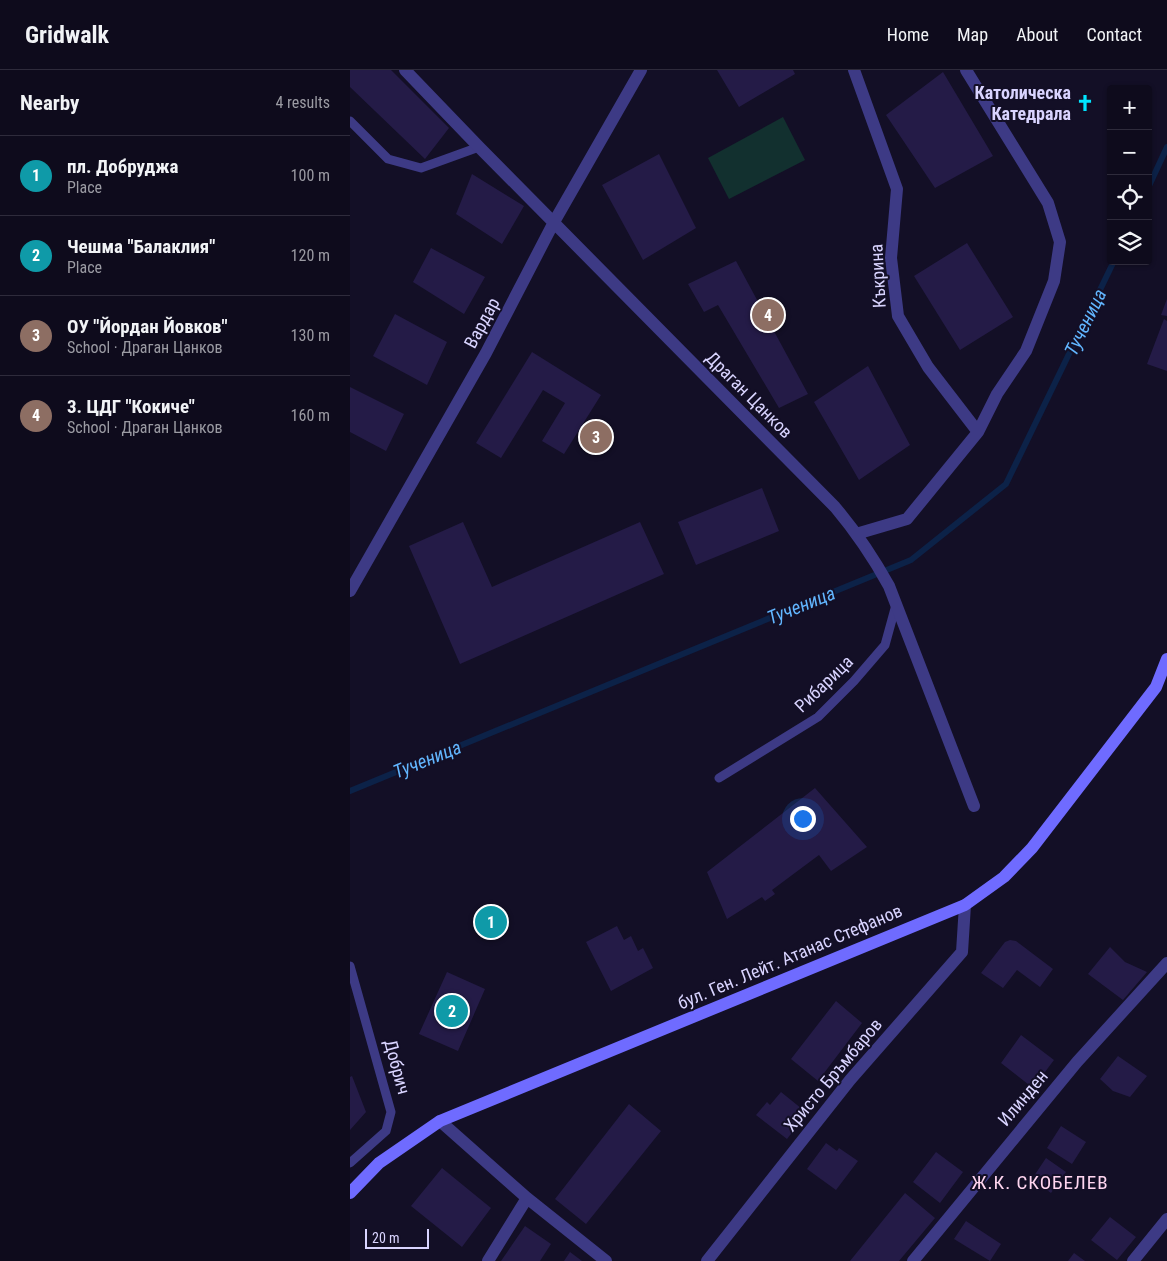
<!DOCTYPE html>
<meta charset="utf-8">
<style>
body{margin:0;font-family:"Roboto Condensed",sans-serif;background:#1c1929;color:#f1f3f6}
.controls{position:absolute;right:15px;top:15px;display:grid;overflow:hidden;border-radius:5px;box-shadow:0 1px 4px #0004}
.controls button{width:45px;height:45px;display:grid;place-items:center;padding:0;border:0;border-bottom:1px solid #2e2b3b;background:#0e0b1c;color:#f1f3f6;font:25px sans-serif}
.scale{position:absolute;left:15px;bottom:12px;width:64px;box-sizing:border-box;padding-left:5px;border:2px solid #d9d4ff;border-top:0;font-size:14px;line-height:18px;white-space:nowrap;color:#d9d4ff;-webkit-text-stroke:4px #130f26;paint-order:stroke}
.you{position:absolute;left:452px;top:748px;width:18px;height:18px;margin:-12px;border:4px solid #fff;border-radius:50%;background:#1a73e8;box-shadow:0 0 0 8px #1a73e833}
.badge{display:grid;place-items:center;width:32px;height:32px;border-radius:50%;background:#ea580c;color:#fff;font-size:16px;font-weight:700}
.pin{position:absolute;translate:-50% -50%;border:2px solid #fff;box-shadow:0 1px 5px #0006}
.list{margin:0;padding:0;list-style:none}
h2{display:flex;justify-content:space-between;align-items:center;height:65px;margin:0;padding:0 20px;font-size:21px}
h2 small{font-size:16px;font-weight:400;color:#9b9ba3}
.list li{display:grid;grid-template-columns:32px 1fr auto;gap:15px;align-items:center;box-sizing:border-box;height:80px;padding:0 20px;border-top:1px solid #2e2b3b}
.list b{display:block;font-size:19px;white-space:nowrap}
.list p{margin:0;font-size:16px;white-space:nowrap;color:#9b9ba3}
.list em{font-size:16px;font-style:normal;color:#9b9ba3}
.icon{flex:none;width:28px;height:28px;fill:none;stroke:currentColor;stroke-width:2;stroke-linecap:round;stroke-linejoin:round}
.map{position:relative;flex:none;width:817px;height:1191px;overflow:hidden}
header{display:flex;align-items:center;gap:30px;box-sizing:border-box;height:70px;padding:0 25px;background:#0e0b1c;border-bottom:1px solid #2e2b3b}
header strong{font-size:24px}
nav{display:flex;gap:28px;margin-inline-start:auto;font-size:18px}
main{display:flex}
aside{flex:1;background:#0e0b1c}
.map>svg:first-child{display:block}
</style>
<header>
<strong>Gridwalk</strong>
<nav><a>Home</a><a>Map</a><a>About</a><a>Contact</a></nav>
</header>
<main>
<aside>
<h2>Nearby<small>4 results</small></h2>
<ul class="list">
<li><span class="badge" style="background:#0f9aa8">1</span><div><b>пл. Добруджа</b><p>Place</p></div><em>100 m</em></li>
<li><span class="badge" style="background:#0f9aa8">2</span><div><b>Чешма &quot;Балаклия&quot;</b><p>Place</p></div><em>120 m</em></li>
<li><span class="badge" style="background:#8d6e63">3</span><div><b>ОУ &quot;Йордан Йовков&quot;</b><p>School · Драган Цанков</p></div><em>130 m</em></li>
<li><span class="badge" style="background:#8d6e63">4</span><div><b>3. ЦДГ &quot;Кокиче&quot;</b><p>School · Драган Цанков</p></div><em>160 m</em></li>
</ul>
</aside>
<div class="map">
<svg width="817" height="1191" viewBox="0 0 817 1191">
<rect width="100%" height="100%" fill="#130f26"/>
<path fill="#12302f" d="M433,47L455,90L379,129L358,88Z"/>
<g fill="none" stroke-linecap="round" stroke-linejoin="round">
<path stroke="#0c2248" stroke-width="6" d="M798,118L817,77
M0,721L561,490L656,414L764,191"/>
</g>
<path fill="#241b47" d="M0,0H41L99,58L75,89L0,17Z
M367,0H443L445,4L389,37Z
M593,2L643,86L585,118L536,45Z
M309,84L346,158L293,190L252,115Z
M122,104L174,136L152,174L106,144Z
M617,173L663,247L610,280L564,206Z
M81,178L135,207L114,244L63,212Z
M386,191L458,324L429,338L368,235L354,242L338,214Z
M817,229V246L811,245Z
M45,244L97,272L77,315L23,286Z
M814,249L817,251V301L797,294Z
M182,282L251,325L214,384L192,371L215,333L193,320L151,388L126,373Z
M518,296L560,375L509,410L464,332Z
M0,317L54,344L36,381L0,362Z
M412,418L429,461L346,495L328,452Z
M113,452L142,517L290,452L314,504L110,594L59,476Z
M465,718L517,777L481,801L469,785L422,820L425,824L415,831L412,827L377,849L357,802Z
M267,856L274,870L281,866L288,881L293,878L303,898L261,921L236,872Z
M660,870L666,871L703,899L690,917L667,900L653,918L631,903L655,872Z
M760,877L775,892L797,902L773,930L738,904Z
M97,902L135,919L108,981L69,964Z
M486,931L512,953L468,1011L441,989Z
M671,965L704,990L683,1018L651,993Z
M768,986L797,1006L780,1027L763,1021L750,1009Z
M2,1006L16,1042L0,1060V1007Z
M431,1022L457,1043L437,1069L406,1045L417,1032L420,1035Z
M279,1034L311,1061L236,1154L205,1129Z
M711,1056L736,1072L722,1094L697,1078Z
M476,1073L487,1081L489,1078L508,1091L486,1120L457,1099Z
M586,1082L613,1102L590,1133L563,1112Z
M696,1088L716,1102L701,1123L682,1109Z
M92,1098L141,1138L112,1177L61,1136Z
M555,1123L585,1148L549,1191H500Z
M760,1147L786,1167L767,1190L741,1170Z
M616,1151L651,1174L640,1191L604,1169Z
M175,1156L201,1174L190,1191H151Z
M220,1182L232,1191H214Z
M724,1183L735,1191H718Z"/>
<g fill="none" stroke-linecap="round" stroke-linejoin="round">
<path stroke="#3d3a85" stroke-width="9" d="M0,51L38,89L71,98L129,77
M369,708L468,647L504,611L535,575L546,535
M0,896L41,1042L36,1061L0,1093"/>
<path stroke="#3d3a85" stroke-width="12" d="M55,0L129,77L485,437C506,462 523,487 539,516L624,736
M504,0L547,119L541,188L548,246L578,297L628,362
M506,464L557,449L628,362L647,324L676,281L704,211L710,172L698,133L616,0
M0,521L136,283L204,152L291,0
M90,1051L177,1128L256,1191
M138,1191L177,1128
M357,1191L500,1010L612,882L615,835
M563,1191L727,992L817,893
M783,1191L817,1149"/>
<path stroke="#6f6bff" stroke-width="12" d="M0,1123L29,1093L90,1051L615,835L654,807L682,778L806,617L817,589"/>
</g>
<defs>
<g id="church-bare" transform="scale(1.35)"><path d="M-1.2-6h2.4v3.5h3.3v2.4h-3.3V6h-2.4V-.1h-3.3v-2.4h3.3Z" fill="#00e5ff" stroke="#130f26" stroke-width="2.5" paint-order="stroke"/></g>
</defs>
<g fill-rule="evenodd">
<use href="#church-bare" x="735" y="33"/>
</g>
<g text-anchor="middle" stroke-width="4" stroke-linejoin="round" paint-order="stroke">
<g font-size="18" font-weight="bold" fill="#d9d4ff" stroke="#130f26" text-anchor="end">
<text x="721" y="29">Католическа<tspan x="721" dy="21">Катедрала</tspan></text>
</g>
<g font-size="18" fill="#d9d4ff" stroke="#130f26">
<text transform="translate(528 206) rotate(-93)" y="6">Къкрина</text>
<text transform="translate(132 253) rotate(-62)" y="6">Вардар</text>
<text transform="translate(399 325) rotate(45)" y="6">Драган Цанков</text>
<text transform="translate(474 614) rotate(-44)" y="6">Рибарица</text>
<text transform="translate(440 887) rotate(-23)" y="6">бул. Ген. Лейт. Атанас Стефанов</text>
<text transform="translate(47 997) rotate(75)" y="6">Добрич</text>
<text transform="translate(483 1005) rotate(-50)" y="6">Христо Бръмбаров</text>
<text transform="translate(673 1028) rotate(-50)" y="6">Илинден</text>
</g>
<g font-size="19" font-style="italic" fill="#62b6ff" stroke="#130f26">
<text transform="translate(735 252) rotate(-64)" y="7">Тученица</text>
<text transform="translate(451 535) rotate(-22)" y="7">Тученица</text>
<text transform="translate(77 689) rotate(-22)" y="7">Тученица</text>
</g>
<g font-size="19" letter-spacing="1" fill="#ffd6f0" stroke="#130f26">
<text x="690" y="1119">Ж.К. СКОБЕЛЕВ</text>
</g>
</g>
</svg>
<div class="controls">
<button>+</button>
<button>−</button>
<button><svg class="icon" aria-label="locate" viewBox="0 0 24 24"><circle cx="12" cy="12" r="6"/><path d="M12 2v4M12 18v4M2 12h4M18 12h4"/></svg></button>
<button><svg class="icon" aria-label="layers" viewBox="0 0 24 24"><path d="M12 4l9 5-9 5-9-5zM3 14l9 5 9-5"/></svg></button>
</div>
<div class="scale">20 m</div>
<div class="you"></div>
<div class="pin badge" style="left:141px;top:852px;background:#0f9aa8">1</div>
<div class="pin badge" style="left:102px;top:941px;background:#0f9aa8">2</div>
<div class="pin badge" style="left:246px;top:367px;background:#8d6e63">3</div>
<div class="pin badge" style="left:418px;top:245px;background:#8d6e63">4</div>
</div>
</main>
